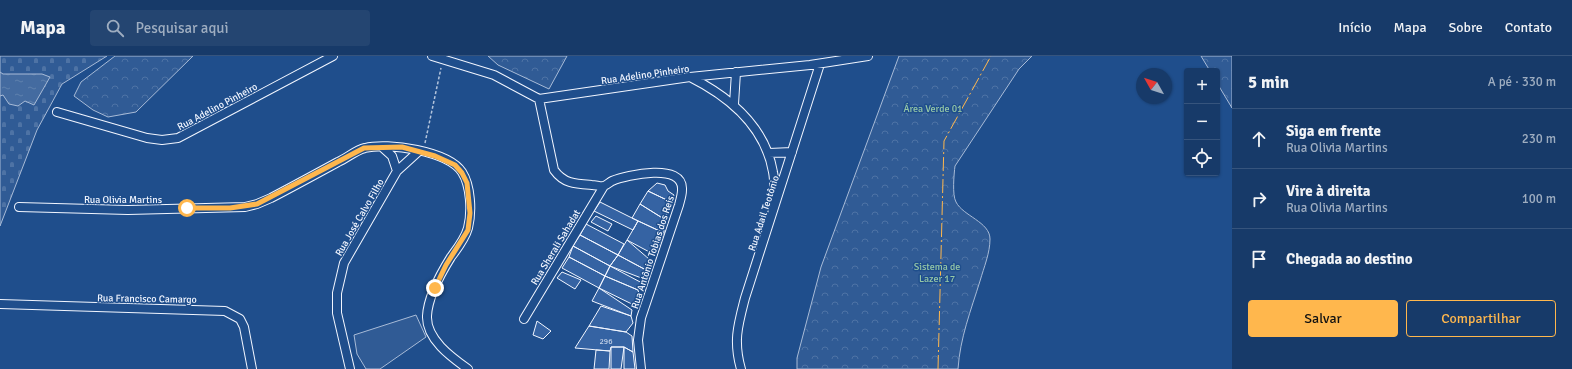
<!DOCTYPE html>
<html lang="pt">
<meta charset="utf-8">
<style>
body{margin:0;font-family:Signika,sans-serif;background:#244571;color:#f1f3f6}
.controls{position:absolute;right:12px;top:12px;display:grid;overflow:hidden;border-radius:4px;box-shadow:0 1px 3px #0004}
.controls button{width:36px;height:36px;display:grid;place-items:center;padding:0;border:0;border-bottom:1px solid #36547d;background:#173a69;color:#f1f3f6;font:20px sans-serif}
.compass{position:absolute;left:1136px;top:12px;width:36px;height:36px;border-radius:50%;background:#173a69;box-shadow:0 1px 3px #0004;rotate:309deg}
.stop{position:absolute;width:12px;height:12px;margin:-9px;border:3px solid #ffb74d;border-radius:50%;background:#fff}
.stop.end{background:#ffb74d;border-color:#fff;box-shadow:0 1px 4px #0008}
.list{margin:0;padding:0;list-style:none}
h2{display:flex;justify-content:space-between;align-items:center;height:52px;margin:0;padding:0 16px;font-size:17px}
h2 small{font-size:13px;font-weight:400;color:#9eadc0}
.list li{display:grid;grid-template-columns:26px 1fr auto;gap:12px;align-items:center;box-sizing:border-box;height:60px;padding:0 16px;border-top:1px solid #36547d}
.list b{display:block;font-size:15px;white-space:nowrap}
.list p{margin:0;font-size:13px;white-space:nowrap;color:#9eadc0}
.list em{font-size:13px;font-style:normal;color:#9eadc0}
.actions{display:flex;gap:8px;padding:12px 16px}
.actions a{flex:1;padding:9px 0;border:1px solid #ffb74d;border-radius:4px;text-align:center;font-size:14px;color:#ffb74d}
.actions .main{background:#ffb74d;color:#111}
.icon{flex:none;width:22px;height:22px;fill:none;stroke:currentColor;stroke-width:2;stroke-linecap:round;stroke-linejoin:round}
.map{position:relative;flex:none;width:1232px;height:313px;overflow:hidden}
header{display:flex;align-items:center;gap:24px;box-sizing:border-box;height:56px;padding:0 20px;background:#173a69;border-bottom:1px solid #36547d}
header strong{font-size:19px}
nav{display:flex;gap:22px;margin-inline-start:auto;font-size:14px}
.search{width:280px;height:36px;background:#244571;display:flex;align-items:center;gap:10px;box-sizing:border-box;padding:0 14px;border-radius:4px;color:#9eadc0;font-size:15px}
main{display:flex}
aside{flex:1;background:#173a69}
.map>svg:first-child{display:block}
</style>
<header>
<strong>Mapa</strong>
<div class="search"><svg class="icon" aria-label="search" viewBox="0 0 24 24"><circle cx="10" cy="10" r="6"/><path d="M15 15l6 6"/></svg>Pesquisar aqui</div>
<nav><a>Início</a><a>Mapa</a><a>Sobre</a><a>Contato</a></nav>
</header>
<main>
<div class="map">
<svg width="1232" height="313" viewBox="0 0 1232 313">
<defs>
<pattern id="forest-crowns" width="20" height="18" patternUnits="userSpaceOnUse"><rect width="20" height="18" fill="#305b95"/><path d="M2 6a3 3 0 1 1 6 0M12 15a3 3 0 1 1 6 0" fill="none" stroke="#4e73a5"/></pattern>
<pattern id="cemetery-stones" width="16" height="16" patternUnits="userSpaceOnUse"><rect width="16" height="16" fill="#305b95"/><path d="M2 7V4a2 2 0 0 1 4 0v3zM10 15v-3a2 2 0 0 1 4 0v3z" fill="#4e73a5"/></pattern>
<pattern id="water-ripples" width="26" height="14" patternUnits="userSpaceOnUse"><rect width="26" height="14" fill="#446ba0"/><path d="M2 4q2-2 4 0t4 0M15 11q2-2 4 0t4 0" fill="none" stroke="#5f81ae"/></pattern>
</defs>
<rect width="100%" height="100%" fill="#1f4e8c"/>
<path fill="#305b95" stroke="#a8bbd7" d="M416,259L426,281L380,313H366L357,298L354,279Z"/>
<path fill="url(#forest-crowns)" stroke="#a8bbd7" d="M115,0H193L136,56L108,61L93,54L74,40L81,26Z
M488,0H567L549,33L498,9Z
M899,0H1032L1019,13L955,110C954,118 952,139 956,146C963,160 990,166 990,183C990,197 984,211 980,225C971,254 960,282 958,313H797V302L821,211Z
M1201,0H1232V52L1217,27V15H1210Z"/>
<path fill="url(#cemetery-stones)" stroke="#a8bbd7" d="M0,0H107L62,28L37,74L0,170Z"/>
<path fill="url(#water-ripples)" stroke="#a8bbd7" d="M0,16L3,18H42L50,21L34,49L25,45L18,50L9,48L3,39L0,40Z"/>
<path fill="#3563a3" stroke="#f2f6ff" d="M657,127L665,129L668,135L674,139L671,146L648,135Z
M648,135L671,146L670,153L664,163L640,148Z
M600,146L638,165L633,174L594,155Z
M640,148L664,163V177L632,162Z
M596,160L612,168L608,175L591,166Z
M638,165L664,177L655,199L627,184Z
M586,168L624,188L618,199L580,179Z
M580,179L618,199L610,210L573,190Z
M627,184L649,203L646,214L618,199Z
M573,190L610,210L605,220L569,201Z
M618,199L646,214L648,219L644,223L610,210Z
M569,201L605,220L599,232L562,212Z
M610,210L644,228L638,234L605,220Z
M562,216L581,224L575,233L557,222Z
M605,220L638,234L640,241L636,250L599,232Z
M599,232L632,254L631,260L592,245Z
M601,250L631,260L633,267L626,276L589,270Z
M537,265L551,275L543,283L533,279Z
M589,270L626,276L632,280L633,296L624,291H611L610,295L575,292Z
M611,291H624L621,313H611Z
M624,291L633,296L635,313H624Z
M596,294L610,295L609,313H594Z"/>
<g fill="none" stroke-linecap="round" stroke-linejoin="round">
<g stroke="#f2f6ff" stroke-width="10">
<path id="minor" d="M432,0L494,19L539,43L690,21L810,9L868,0
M690,21C730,41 765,70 773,116C775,126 774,137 775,147
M539,43L554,114C564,128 576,128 592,129C596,129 601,131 604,130C607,129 610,126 612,125C627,119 684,106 682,134C682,139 680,145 679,149L641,262L638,284L641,313
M734,48L736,16
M57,56L147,82L162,84L178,82L333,0
M769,97L792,96
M397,115L419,95
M19,151L128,154L245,151L257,148L271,142C294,130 316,118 338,106C347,102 356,94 365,92C388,86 448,95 462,116C471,130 472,156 468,172C465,183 457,193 451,201C441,217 428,240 427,260C426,283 451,301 468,313
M0,248L225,255L240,263L244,271L252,313
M524,263L604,130
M350,313L337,257V237L344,207L397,115L392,100L382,91
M741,313C733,285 738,269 745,242L820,8"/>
</g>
<path stroke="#b3c4dc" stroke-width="1.5" stroke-dasharray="3 2" stroke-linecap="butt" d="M425,87L441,12"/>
<use href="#minor" stroke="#1f4e8c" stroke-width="8"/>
<path stroke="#ffb74d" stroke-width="1" stroke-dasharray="14 3 2 3" stroke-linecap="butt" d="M938,313L944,85L991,0"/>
</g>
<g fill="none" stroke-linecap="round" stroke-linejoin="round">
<path stroke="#ffb74d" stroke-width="5" d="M187,152H230L257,148L364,92L402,91L435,100L455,109L462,117L467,127L470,157L468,174L446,209L435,232"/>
</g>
<g text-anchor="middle" stroke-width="3" stroke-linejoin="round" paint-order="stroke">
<g font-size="8" fill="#c3d1e8">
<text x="606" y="288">296</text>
</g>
<g font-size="10" fill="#f2f6ff" stroke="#1f4e8c">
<text transform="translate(645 18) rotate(-8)" y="4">Rua Adelino Pinheiro</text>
<text transform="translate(217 50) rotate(-28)" y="4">Rua Adelino Pinheiro</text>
<text x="123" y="147">Rua Olivia Martins</text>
<text transform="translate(763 157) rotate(-72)" y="4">Rua Adail Teotônio</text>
<text transform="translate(359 161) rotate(-60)" y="4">Rua José Calvo Filho</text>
<text transform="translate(555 191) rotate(-59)" y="4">Rua Sherali Sahadat</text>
<text transform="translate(652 196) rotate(-72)" y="4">Rua Antônio Tobias dos Reis</text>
<text transform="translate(147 242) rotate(1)" y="4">Rua Francisco Camargo</text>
</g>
<g font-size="10" fill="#97c8a6" stroke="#1f4e8c">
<text x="933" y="56">Área Verde 01</text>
<text x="937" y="214">Sistema de<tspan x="937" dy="12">Lazer 17</tspan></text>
</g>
</g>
</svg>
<div class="controls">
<button>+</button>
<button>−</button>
<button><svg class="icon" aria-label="locate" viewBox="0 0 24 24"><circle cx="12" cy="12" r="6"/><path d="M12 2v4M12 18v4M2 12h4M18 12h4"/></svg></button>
</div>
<svg class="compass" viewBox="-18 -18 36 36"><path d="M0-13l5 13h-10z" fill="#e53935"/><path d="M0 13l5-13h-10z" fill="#9eadc0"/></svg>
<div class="stop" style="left:187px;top:152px"></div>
<div class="stop end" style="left:435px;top:232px"></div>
</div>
<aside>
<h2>5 min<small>A pé · 330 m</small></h2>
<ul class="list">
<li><svg class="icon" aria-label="ahead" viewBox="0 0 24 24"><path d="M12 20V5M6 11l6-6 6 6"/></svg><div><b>Siga em frente</b><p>Rua Olivia Martins</p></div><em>230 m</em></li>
<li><svg class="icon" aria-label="right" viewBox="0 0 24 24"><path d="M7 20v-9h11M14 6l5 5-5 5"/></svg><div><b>Vire à direita</b><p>Rua Olivia Martins</p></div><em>100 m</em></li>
<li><svg class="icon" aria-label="arrive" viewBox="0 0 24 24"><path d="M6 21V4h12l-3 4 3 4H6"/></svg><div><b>Chegada ao destino</b></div></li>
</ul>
<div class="actions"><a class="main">Salvar</a><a>Compartilhar</a></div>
</aside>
</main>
